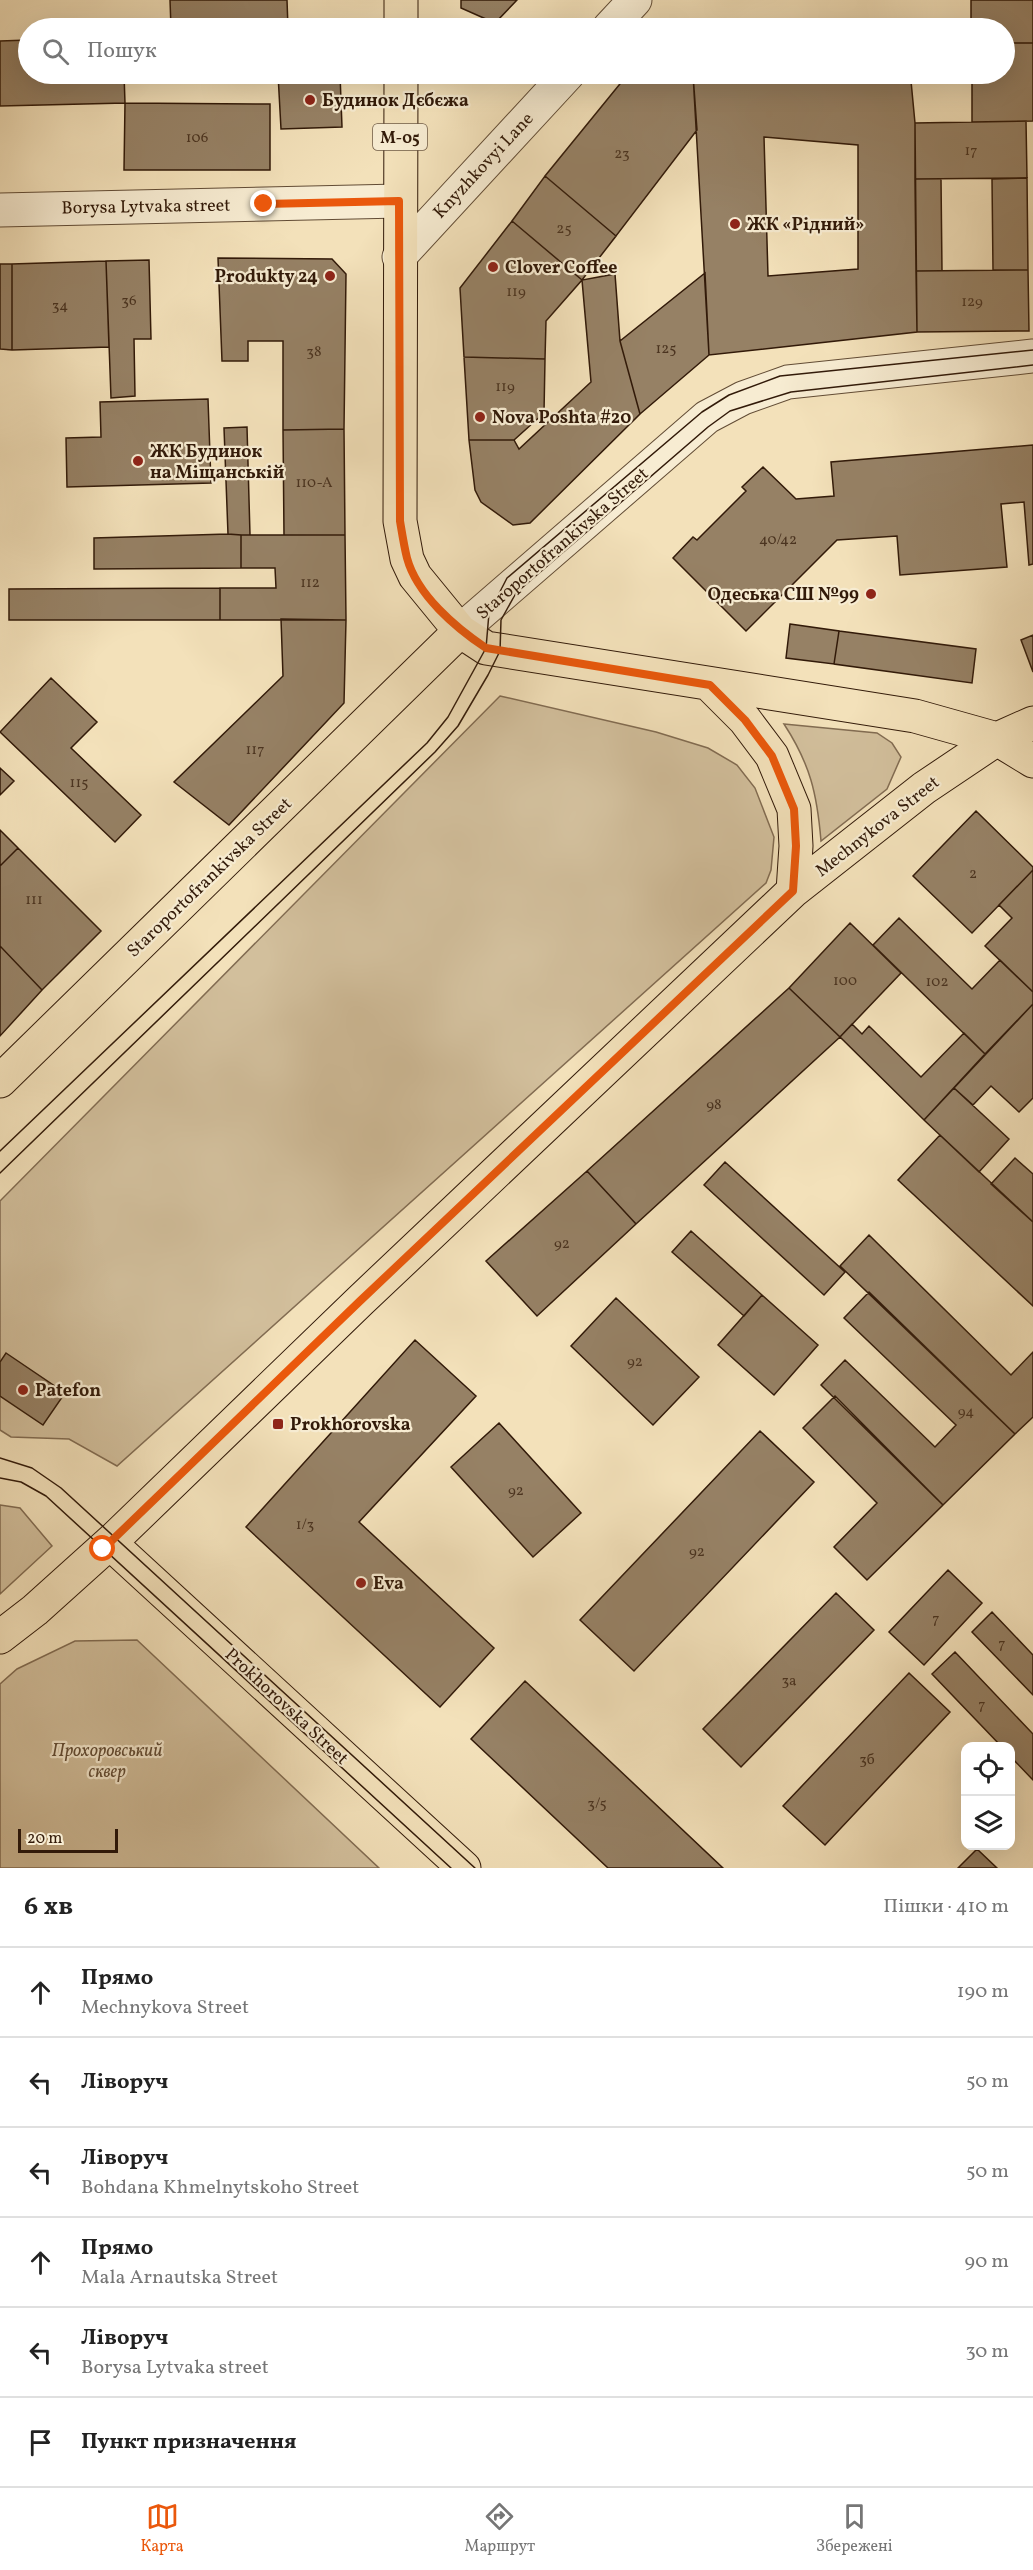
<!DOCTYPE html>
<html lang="uk">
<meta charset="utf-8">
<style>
body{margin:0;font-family:Vollkorn,serif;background:#f2f2f2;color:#222}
.controls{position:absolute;right:18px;bottom:18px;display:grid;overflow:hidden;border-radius:12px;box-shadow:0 6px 24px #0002}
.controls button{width:54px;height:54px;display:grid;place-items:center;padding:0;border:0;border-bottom:2px solid #e0e0e0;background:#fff;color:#222;font:30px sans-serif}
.scale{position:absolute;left:18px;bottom:15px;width:100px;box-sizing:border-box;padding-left:6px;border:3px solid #321a09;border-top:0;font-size:16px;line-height:21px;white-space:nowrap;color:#321a09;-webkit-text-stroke:4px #f7ecd2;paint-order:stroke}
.stop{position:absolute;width:18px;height:18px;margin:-14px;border:4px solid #ea580c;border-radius:50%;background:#fff}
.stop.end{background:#ea580c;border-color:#fff;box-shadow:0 2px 6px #0008}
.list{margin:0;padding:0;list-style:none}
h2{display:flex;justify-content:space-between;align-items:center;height:78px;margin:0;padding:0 24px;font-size:26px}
h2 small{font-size:20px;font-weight:400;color:#767676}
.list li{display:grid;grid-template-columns:39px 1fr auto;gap:18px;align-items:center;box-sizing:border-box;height:90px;padding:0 24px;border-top:2px solid #e0e0e0}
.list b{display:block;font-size:22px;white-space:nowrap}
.list p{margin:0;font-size:20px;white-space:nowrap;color:#767676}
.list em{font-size:20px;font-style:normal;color:#767676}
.icon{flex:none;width:33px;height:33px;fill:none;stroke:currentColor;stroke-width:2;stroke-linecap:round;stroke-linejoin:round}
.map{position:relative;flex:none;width:1033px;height:1868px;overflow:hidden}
.search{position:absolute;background:#fff;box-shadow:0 6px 24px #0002;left:18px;right:18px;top:18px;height:66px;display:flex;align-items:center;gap:15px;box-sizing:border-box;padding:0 21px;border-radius:33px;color:#767676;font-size:22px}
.sheet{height:618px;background:#fff}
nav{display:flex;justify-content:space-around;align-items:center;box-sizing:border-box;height:84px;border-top:2px solid #e0e0e0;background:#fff;font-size:16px;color:#767676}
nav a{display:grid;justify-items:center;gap:3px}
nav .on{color:#ea580c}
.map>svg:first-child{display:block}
</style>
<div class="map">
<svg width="1033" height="1868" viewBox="0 0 1033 1868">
<rect width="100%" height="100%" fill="#f3e1ba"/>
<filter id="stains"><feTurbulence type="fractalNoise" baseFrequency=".00333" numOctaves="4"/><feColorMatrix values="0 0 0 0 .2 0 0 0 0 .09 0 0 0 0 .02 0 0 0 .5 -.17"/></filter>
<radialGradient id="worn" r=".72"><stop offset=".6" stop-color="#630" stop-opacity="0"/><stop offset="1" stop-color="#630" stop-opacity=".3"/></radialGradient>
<path fill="#d2bf9c" stroke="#826c52" stroke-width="1.5" d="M500,696L656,732L708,748L737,765L755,788L774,837L771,870L766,883L117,1466L69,1439L11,1437L0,1430V1201Z
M784,724L877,733L892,743L901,757L887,789L821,841C817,793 810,764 784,724Z
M0,1505L20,1508L52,1546L0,1594Z
M137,1640L379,1868H0V1684L17,1669L75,1641Z"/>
<path fill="#968165" stroke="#321a09" stroke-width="1.5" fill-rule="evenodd" d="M170,0H287L288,28H171Z
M461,0H517L495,23L461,8Z
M971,0H1033V43H1004V28H971Z
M28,40V74H124L125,103L0,106V41Z
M1004,43H1033V121L972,122V74H1004Z
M278,74H340L342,127L281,129Z
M628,74H693L697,130L616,236L545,176Z
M693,74H741L760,77V74H861L911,81L915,123L917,332L709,355ZM764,137L858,145V269L768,276Z
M125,103L270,104V170H124Z
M1026,121L1027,178L915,179V123Z
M545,176L616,236L582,280L512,221Z
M1027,178L1028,270H993L992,179Z
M915,179H941L942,271H916Z
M512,221L582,280L546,321L545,359L464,357L460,288Z
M218,258L332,259L346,274L344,429L283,430V341H248V361H222Z
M149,260L151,339H134L135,396L111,398L106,261Z
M106,261L109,347L12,350V264Z
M0,264H12V350L0,349Z
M1028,270L1029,331L917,332L916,271Z
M705,273L709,355L640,414L620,341Z
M615,274L620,341L640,414L530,523L513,525L481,502L475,490L469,440H514L519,449L591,382L582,280Z
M464,357L545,359L544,413L514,440H469Z
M208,399L211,483L67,487L66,438L101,437L100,402Z
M247,427L250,535H241L228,534L224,428Z
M344,429L345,535H284L283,430Z
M1033,445V564L1029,565L1024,502L1001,504L1007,567L900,575L897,536L837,540L746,631L673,558L693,537L697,540L746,491L742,487L763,467L796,499L834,496L831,462Z
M228,534L241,535V568L94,569V538Z
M241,535H345L346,620H220V588H276L275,568H241Z
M220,588V620H9V589Z
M281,619L346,620L344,703L229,825L174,782L283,676Z
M790,624L839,631L834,664L786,658Z
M839,631L976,649L972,683L834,664Z
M1033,635V672L1021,640Z
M51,678L97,722L71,748L141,815L115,842L0,732Z
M0,768L14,781L0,795Z
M976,811L1033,867V870L972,933L913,876Z
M0,830L18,848L0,866Z
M18,848L101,931L42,990L0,946V866Z
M1033,870V992L985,946L1012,918L999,905Z
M899,918L972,989L1000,960L1033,992V1004L985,1054L873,945Z
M850,923L901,973L840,1037L789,988Z
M0,946L42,990L0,1036Z
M789,988L840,1037L636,1224L587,1171Z
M1033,1004V1098L1019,1112L991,1086L973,1105L954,1088Z
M852,1024L862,1034L869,1026L921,1077L964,1033L985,1054L924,1120L840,1037Z
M954,1088L1009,1139L979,1172L924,1120Z
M940,1135L1033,1222V1306L898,1180Z
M1015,1158L1033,1174V1222L991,1184Z
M725,1162L845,1272L824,1295L704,1185Z
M587,1171L636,1224L537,1316L486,1261Z
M691,1231L762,1295L744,1316L672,1252Z
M869,1235L1011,1375L1033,1352V1417L1015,1434L840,1266Z
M869,1292L1015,1434L943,1505L821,1385L845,1360L935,1447L956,1425L844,1318Z
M762,1295L818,1345L774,1395L718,1345Z
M616,1298L699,1377L653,1425L571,1346Z
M415,1340L476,1396L359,1522L494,1648L440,1707L246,1527Z
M6,1353L65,1393L43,1425L0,1396V1362Z
M835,1396L943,1505L867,1580L834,1547L877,1503L803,1428Z
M499,1423L581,1513L533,1557L451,1467Z
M760,1431L814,1482L634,1671L580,1620Z
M948,1570L982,1603L924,1665L889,1632Z
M836,1593L874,1630L741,1767L703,1729Z
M992,1612L1033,1655V1695L972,1632Z
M955,1652L1033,1734V1780L1010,1756V1746H1001L932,1674Z
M909,1673L950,1712L825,1845L783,1806Z
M525,1681L723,1868H608L471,1739Z
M977,1849L997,1868H958Z"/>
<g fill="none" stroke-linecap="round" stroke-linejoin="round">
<g stroke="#624c35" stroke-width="35">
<path id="minor" d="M609,28L635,0
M0,210L399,201
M399,257L568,74
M460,631L707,417L743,398L788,382L1033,356"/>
</g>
<g stroke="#321a09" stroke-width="35">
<path id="major" d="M401,28V0
M401,74L400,521L407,559L415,576L460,631L486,648L915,716L997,739L1033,761
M710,685L745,720L772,756L794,809L796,846L793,891
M0,1081L460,631
M110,1543L464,1868
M0,1637L35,1610L115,1538L360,1301L793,891L924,788L997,739L1033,723"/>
</g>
<use href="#minor" stroke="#f7ecd2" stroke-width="33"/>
<use href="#major" stroke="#f3e1ba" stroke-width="33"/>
<path stroke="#321a09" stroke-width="1.5" d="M0,1151L427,743L448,717L486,648L489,613L507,578L702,412L729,395L780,376L1033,350
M0,1173L435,752L458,726L488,675L500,651L501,620L516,593L708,427L730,411L791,392L1033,365
M0,1458L32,1468L61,1488L475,1868
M0,1478L21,1482L46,1496L451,1868"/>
</g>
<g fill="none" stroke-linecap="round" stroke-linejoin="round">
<path stroke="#ea580c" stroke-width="8" d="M103,1549L360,1301L793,891L796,846L794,809L772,756L745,720L710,685L486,648C456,628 417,595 407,558C404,546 402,533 400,521L399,201L264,204"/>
</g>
<g fill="#8f2418" stroke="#f7ecd2" stroke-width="2">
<circle cx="310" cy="100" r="6"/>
<circle cx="735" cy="224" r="6"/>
<circle cx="493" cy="267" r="6"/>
<circle cx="330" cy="276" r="6"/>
<circle cx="480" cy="417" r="6"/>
<circle cx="138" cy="461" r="6"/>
<circle cx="871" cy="594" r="6"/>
<circle cx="23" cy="1390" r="6"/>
<rect x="272" y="1418" width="12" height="12" rx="3"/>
<circle cx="361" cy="1583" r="6"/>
</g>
<g text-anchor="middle" stroke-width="4.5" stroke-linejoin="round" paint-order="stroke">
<g font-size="15" fill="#4b3420">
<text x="197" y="142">106</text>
<text x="971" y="155">17</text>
<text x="622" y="158">23</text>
<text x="564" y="233">25</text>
<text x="516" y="296">119</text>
<text x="129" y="305">36</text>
<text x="972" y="306">129</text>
<text x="60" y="310">34</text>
<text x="666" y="353">125</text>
<text x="314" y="356">38</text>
<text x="505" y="391">119</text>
<text x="314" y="487">110-А</text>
<text x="778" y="544">40/42</text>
<text x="310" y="587">112</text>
<text x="255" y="754">117</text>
<text x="79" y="787">115</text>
<text x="973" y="878">2</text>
<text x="34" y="904">111</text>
<text x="845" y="985">100</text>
<text x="937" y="986">102</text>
<text x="714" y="1109">98</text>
<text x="562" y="1248">92</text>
<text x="635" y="1366">92</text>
<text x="966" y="1416">94</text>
<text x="516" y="1495">92</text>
<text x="305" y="1529">1/3</text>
<text x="697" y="1556">92</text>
<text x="936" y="1623">7</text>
<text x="1002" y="1648">7</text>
<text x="789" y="1685">3а</text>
<text x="982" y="1709">7</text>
<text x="867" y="1764">3б</text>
<text x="597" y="1808">3/5</text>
</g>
<rect fill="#f7ecd2" stroke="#6d5945" stroke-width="1.5" x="373" y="124" width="54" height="26" rx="4.5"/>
<g font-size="16" font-weight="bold" fill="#321a09">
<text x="400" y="143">М-05</text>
</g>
<g font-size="18" font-weight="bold" fill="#321a09" stroke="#f7ecd2" text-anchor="start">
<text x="322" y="106">Будинок Дєбєжа</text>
<text x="747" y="230">ЖК «Рідний»</text>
<text x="505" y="273">Clover Coffee</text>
<text x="318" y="282" text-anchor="end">Produkty 24</text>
<text x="492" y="423">Nova Poshta #20</text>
<text x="150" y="457">ЖК Будинок<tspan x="150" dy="21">на Міщанській</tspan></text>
<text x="859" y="600" text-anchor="end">Одеська СШ №99</text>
<text x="35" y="1396">Patefon</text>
<text x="290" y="1430">Prokhorovska</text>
<text x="373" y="1589">Eva</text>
</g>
<g font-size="18" fill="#321a09" stroke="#f7ecd2">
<text transform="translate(483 165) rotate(-47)" y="6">Knyzhkovyi Lane</text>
<text transform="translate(146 206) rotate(-1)" y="6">Borysa Lytvaka street</text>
<text transform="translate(562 543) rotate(-41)" y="6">Staroportofrankivska Street</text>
<text transform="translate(877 826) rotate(-38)" y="6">Mechnykova Street</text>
<text transform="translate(209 877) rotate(-44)" y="6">Staroportofrankivska Street</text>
<text transform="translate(287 1706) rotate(43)" y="6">Prokhorovska Street</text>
</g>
<g font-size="18" font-style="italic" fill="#624c35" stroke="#f7ecd2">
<text x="107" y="1756">Прохоровський<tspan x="107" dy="21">сквер</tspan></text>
</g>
</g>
<rect width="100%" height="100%" filter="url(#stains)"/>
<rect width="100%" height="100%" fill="url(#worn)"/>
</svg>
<div class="controls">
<button><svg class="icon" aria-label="locate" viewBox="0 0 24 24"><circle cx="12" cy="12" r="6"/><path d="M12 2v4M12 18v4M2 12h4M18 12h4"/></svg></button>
<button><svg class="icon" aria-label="layers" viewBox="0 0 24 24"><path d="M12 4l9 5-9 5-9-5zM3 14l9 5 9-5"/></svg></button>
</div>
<div class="scale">20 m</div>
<div class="stop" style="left:103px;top:1549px"></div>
<div class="stop end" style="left:264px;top:204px"></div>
<div class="search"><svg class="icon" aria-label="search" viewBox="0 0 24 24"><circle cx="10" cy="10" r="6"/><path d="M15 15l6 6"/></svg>Пошук</div>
</div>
<section class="sheet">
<h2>6 хв<small>Пішки · 410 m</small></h2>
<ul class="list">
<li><svg class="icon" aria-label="ahead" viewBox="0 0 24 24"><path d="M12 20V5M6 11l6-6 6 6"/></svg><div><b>Прямо</b><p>Mechnykova Street</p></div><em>190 m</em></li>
<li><svg class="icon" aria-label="left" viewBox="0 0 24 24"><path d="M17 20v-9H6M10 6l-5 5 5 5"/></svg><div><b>Ліворуч</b></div><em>50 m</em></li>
<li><svg class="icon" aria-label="left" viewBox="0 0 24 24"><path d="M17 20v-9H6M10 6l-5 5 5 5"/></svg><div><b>Ліворуч</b><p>Bohdana Khmelnytskoho Street</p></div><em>50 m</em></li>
<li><svg class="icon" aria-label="ahead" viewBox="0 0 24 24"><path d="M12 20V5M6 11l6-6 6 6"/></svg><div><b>Прямо</b><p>Mala Arnautska Street</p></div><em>90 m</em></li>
<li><svg class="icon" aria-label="left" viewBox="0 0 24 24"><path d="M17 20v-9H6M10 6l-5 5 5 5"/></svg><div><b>Ліворуч</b><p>Borysa Lytvaka street</p></div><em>30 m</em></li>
<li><svg class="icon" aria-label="arrive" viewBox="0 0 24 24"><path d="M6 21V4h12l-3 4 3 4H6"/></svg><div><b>Пункт призначення</b></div></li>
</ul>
</section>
<nav>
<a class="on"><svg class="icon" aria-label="map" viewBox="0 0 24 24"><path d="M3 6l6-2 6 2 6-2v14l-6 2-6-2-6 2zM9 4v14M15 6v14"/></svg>Карта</a>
<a><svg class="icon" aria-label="directions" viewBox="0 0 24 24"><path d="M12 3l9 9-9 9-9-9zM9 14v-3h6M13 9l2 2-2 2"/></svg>Маршрут</a>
<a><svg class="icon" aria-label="saved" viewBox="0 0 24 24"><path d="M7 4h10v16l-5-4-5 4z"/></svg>Збережені</a>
</nav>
